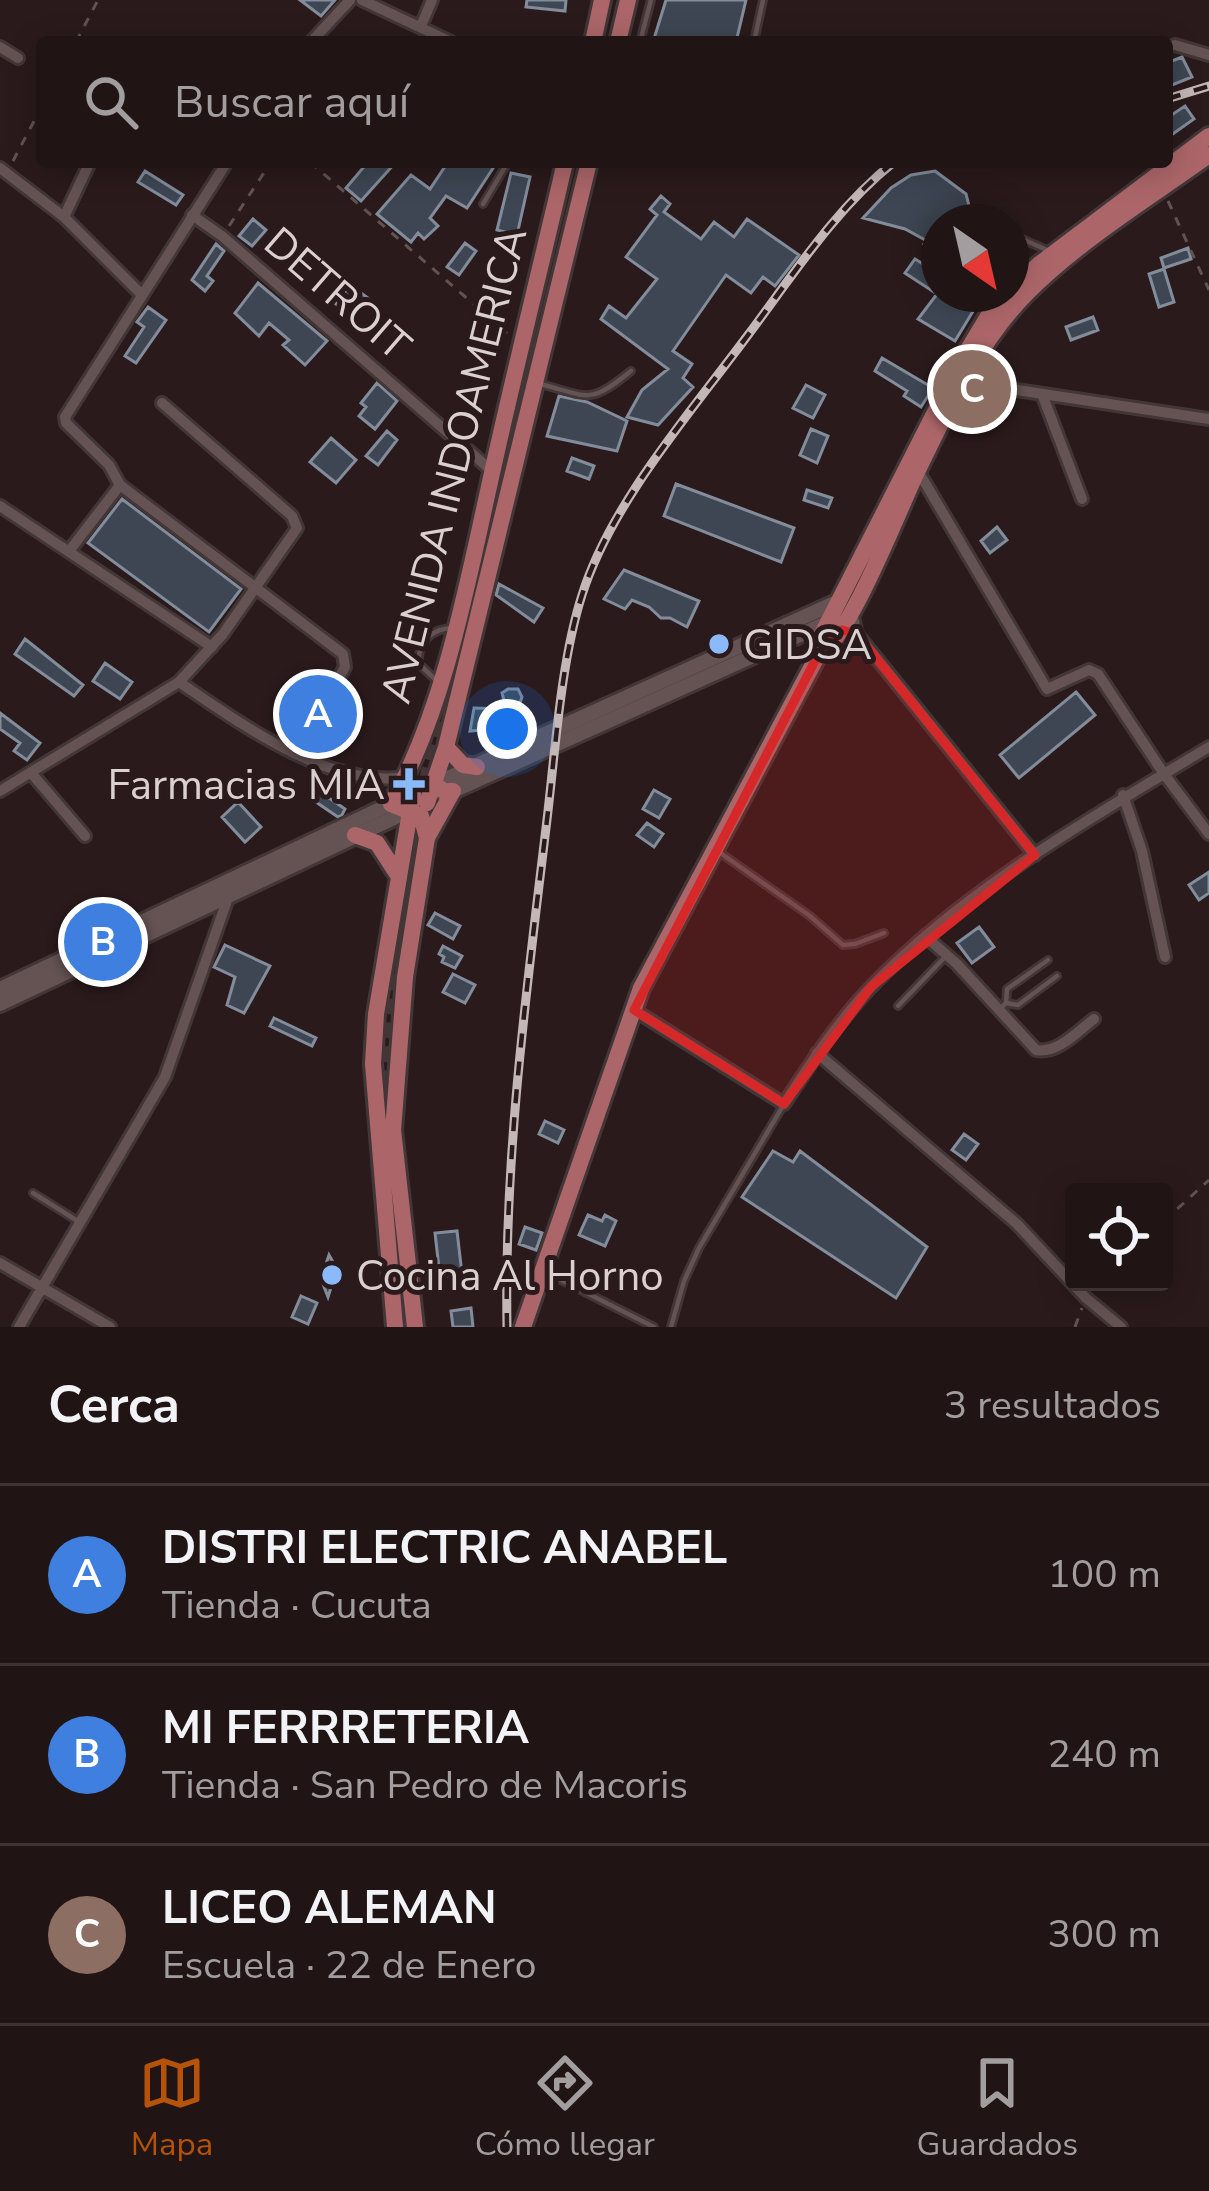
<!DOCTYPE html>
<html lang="es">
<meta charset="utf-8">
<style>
body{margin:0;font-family:"Nunito Sans",sans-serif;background:#2d2122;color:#f1f3f6}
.controls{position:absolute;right:36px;bottom:36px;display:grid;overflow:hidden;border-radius:12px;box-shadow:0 6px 30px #0003}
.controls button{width:108px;height:108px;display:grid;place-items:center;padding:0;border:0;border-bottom:3px solid #3d3334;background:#201414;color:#f1f3f6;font:60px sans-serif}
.compass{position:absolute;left:921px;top:204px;width:108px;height:108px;border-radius:50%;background:#201414;box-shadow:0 6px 30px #0003;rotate:146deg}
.you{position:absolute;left:507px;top:729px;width:42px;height:42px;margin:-30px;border:9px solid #fff;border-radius:50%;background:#1a73e8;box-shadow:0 0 0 18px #1a73e833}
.badge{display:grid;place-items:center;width:78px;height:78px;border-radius:50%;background:#b45309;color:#fff;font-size:39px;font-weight:700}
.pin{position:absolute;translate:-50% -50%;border:6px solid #fff;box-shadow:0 3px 12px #0006}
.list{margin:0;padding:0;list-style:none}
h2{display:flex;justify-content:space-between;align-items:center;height:156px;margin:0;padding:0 48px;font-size:51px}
h2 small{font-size:39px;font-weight:400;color:#a29ea0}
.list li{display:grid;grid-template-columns:78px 1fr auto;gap:36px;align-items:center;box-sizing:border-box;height:180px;padding:0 48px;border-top:3px solid #3d3334}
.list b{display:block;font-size:45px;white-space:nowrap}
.list p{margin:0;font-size:39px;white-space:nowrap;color:#a29ea0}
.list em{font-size:39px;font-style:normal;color:#a29ea0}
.icon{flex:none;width:66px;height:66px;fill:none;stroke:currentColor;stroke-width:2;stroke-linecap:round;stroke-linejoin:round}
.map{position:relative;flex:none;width:1209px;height:1327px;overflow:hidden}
.search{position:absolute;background:#201414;box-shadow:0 6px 30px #0003;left:36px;right:36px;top:36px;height:132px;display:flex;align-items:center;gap:30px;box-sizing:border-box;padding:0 42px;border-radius:12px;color:#a29ea0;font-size:45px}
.sheet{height:696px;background:#201414}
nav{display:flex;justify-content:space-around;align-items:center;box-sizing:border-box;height:168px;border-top:3px solid #3d3334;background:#201414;font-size:33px;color:#a29ea0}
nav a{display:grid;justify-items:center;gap:6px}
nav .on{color:#b45309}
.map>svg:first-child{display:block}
</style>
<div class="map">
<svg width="1209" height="1327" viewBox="0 0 1209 1327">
<rect width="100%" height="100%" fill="#2a1a1b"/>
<path fill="#3d4652" stroke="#828c9b" stroke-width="3" d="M300,0H335L321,16Z
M527,0H566L565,11L526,7Z
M666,0H746L736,42H653Z
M1182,57L1192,77L1167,87V63Z
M1185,106L1194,119L1167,138V118Z
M368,162H396L361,201L346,188Z
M448,162H497L467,208L446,196L430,218L438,226L424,239L418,233L411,242L377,214L411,175L430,189Z
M145,171L183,195L176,205L138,182Z
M935,171L966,194L973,222H939V254L929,250L924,244L927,241L905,229L863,218L891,188L911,175Z
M511,173L530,177L517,235L497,230Z
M661,196L670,204L664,212L701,239L714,222L734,237L747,219L799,255L775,286L763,277L751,293L726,275L673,351L692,364L683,378L693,387L658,425L627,417L642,390L668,369L601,319L609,306L626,318L657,279L626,257L657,215L650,209Z
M253,219L266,230L252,246L239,236Z
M465,243L476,251L459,275L447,267Z
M216,244L224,251L207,276L213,281L205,291L192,280Z
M1188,248L1191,259L1164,268L1161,258Z
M915,259L939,274V294H951L975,308L955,341L918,319L937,294L905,273Z
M1164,269L1174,302L1159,307L1149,274Z
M258,283L327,341L305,365L283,345L289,340L269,323L259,336L235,313Z
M350,285L368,298L353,318L336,304Z
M148,307L166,320L136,363L125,356L144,327L137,322Z
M1093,317L1098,330L1071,340L1066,327Z
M882,358L933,388L921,407L904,396L907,391L875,371Z
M377,383L397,401L375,429L359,416L366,407L361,403Z
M806,385L825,395L813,418L793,408Z
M559,396L587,402L627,421L617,451L547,436Z
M811,429L828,436L817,463L800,455Z
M387,431L397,440L378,465L366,456Z
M331,438L356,460L336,483L310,462Z
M572,458L594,466L589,479L567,471Z
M676,484L794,528L781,562L664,516Z
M807,490L832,498L828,508L804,500Z
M122,499L241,589L209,632L88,543Z
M997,527L1007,540L990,553L981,541Z
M624,570L699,601L687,627L670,618H661L649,607L632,600L625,609L604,599Z
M499,584L543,608L534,622L496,595Z
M25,639L83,685L74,696L15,654Z
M105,663L132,682L120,699L93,681Z
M508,689H518L522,697L519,706L506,708L502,693Z
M1076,692L1095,715L1019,778L1000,755Z
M474,708L500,709L493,729L470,731Z
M0,713L40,743L27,760L14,751L20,743L0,729Z
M654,790L670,799L659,818L643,809Z
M319,791L345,809L342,815L338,817L313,800Z
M238,802L261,827L245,842L222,817Z
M647,823L663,834L654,847L637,835Z
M1209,872V893L1199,900L1189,885Z
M435,913L460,926L453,939L428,925Z
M979,927L994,947L972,963L957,943Z
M225,945L270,966L244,1013L227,1005L235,977L214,967Z
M443,946L462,956L455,968L442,962L444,957L439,954Z
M453,974L475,985L465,1003L443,992Z
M274,1018L316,1038L312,1046L270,1026Z
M545,1121L564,1130L558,1143L539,1134Z
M964,1134L978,1144L966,1160L952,1150Z
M773,1151L793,1162L800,1151L927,1247L896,1298L742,1197Z
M588,1215L602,1221L605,1215L616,1221L605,1246L579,1235Z
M525,1227L542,1233L536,1250L519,1244Z
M457,1231L462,1274L440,1277L435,1233Z
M329,1255L337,1269L328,1297L321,1279Z
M301,1296L317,1303L308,1324L292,1317Z
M471,1308L473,1327H453L451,1311Z"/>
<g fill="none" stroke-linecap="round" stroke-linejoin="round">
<path stroke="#453536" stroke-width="16" stroke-dasharray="16 8" stroke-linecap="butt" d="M426,784L483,557L476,548
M381,1110L421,809
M400,1268L406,1327"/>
<g stroke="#423636" stroke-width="10">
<path id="service" d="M640,42L651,0
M754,42L763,0
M483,204L508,162
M980,213L993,222
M1011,234L1049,251
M540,384C590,397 589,405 631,371
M438,682L419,664C417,642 432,628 454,628
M719,852L810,916L843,945L855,944L884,933
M1006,1003L1007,989L1048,960
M898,1006L944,958
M1002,1007L1006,1003L1018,1005L1057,976
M33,1193L76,1220
M561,1280L654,1327
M671,1327L684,1281L699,1248L784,1104"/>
</g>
<g stroke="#423636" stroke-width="16">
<path id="minor" d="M362,0L451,42
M421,26L432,0
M311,42L350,0
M1175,45L1209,55
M0,47L18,58
M227,162L65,417L66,423L109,465L120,485L343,654L345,667L297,752
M0,168L64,217L142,295
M192,215L222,236L492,471
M64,217L90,162
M957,381L1209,419
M1042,394L1082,499
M918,471L1047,689L1089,670L1098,674L1164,774L1209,834
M0,506L212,647
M70,550L120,485
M852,613L857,634L1035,855
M179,682C240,723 329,789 406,777
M33,775L85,836
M0,791L179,682L223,634L297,528L292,516L162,403
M1123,795L1142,851L1165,957
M925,936L957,964L1036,1050C1058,1054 1078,1031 1094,1019
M634,1010L784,1104C811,1063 838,1021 872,986C969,886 1091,818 1209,747
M817,1053L1017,1224L1086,1298L1121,1327
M0,1263L110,1327
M19,1327L165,1077L229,895"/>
</g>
<g stroke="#423636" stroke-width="20">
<path id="tertiary" d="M428,787L839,601
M444,795L833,620
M0,989L397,801
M0,1004L413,809"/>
</g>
<g stroke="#423636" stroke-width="22">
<path id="primary" d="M593,42L602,0
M618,42L628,0
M1011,290L1038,265L1209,136
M818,655C847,644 900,507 917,472C947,411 978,342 1027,293C1080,240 1148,199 1209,155
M446,747L463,765L477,767
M427,803L446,747L589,162
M355,835L377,843L397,874
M427,838L453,791H444L434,784
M395,1327L373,1064L376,1014L413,794
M415,1327L393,1130L405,977L427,838L421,816L391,804C445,709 468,580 492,473C515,369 541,266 565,162
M523,1327L641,988L818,655L816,646L961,361L988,316L1008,294"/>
</g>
<path stroke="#615253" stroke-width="3" stroke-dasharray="9 9" stroke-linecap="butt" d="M76,42L98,0
M13,161L42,106
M310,162L508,334
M1168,201L1209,290
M229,226L271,162
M1164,1221L1209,1180
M1075,1327L1082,1308"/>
<use href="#service" stroke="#655353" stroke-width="4.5"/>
<use href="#minor" stroke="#655353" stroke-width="10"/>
<use href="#tertiary" stroke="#655353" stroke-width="14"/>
<use href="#primary" stroke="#ac6669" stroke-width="16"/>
<g stroke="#c3b7b8" stroke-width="9">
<path id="rail" d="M1167,99L1209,86
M507,1327C504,1159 526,994 546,828C555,756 560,664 582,595C611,503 691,412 748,335C793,275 835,209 894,162"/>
</g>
<use href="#rail" stroke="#2a1a1b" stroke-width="4.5" stroke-dasharray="14" stroke-linecap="butt"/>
</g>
<path fill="#d62828" fill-opacity="0.2" stroke="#d62828" stroke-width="9" stroke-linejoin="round" d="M842,630L857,634L1035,855L871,987L784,1104L634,1010L818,655Z"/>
<g fill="#8abafc" stroke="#2a1a1b" stroke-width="4.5">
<circle cx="719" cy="644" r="12"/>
<path d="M403 766h12v12h12v12h-12v12h-12v-12h-12v-12h12z"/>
<circle cx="332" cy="1275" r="12"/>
</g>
<g text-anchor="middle" stroke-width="10" stroke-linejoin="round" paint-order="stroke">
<g font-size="42" fill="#dbd0d0" stroke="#2a1a1b">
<text transform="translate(338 293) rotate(41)" y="15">DETROIT</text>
<text transform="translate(453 465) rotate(-76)" y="15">AVENIDA INDOAMERICA</text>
</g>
<g font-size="42" fill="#dbd0d0" stroke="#2a1a1b" text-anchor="start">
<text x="743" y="659">GIDSA</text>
<text x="385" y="799" text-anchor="end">Farmacias MIA</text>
<text x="356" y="1290">Cocina Al Horno</text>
</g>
</g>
</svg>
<div class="controls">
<button><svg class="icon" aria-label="locate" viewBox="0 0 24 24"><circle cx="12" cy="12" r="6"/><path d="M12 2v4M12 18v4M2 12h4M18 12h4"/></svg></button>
</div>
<svg class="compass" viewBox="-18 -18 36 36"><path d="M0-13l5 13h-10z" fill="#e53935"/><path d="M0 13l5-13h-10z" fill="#a29ea0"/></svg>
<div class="you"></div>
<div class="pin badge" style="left:318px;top:714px;background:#3f7fe0">A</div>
<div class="pin badge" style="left:103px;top:942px;background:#3f7fe0">B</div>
<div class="pin badge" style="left:972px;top:389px;background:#8d6e63">C</div>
<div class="search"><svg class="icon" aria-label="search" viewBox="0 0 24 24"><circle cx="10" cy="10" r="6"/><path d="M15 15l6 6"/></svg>Buscar aquí</div>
</div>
<section class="sheet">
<h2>Cerca<small>3 resultados</small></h2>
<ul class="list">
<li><span class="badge" style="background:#3f7fe0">A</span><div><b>DISTRI ELECTRIC ANABEL</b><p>Tienda · Cucuta</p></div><em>100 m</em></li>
<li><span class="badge" style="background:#3f7fe0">B</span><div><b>MI FERRRETERIA</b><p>Tienda · San Pedro de Macoris</p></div><em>240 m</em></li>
<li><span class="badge" style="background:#8d6e63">C</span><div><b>LICEO ALEMAN</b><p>Escuela · 22 de Enero</p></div><em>300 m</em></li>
</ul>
</section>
<nav>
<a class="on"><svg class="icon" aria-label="map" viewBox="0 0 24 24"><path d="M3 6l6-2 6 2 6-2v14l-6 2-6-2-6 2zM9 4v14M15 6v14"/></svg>Mapa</a>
<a><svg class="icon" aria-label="directions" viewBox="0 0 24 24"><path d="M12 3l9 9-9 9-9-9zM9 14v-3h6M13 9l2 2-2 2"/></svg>Cómo llegar</a>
<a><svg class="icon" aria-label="saved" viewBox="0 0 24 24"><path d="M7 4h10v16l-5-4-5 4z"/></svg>Guardados</a>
</nav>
